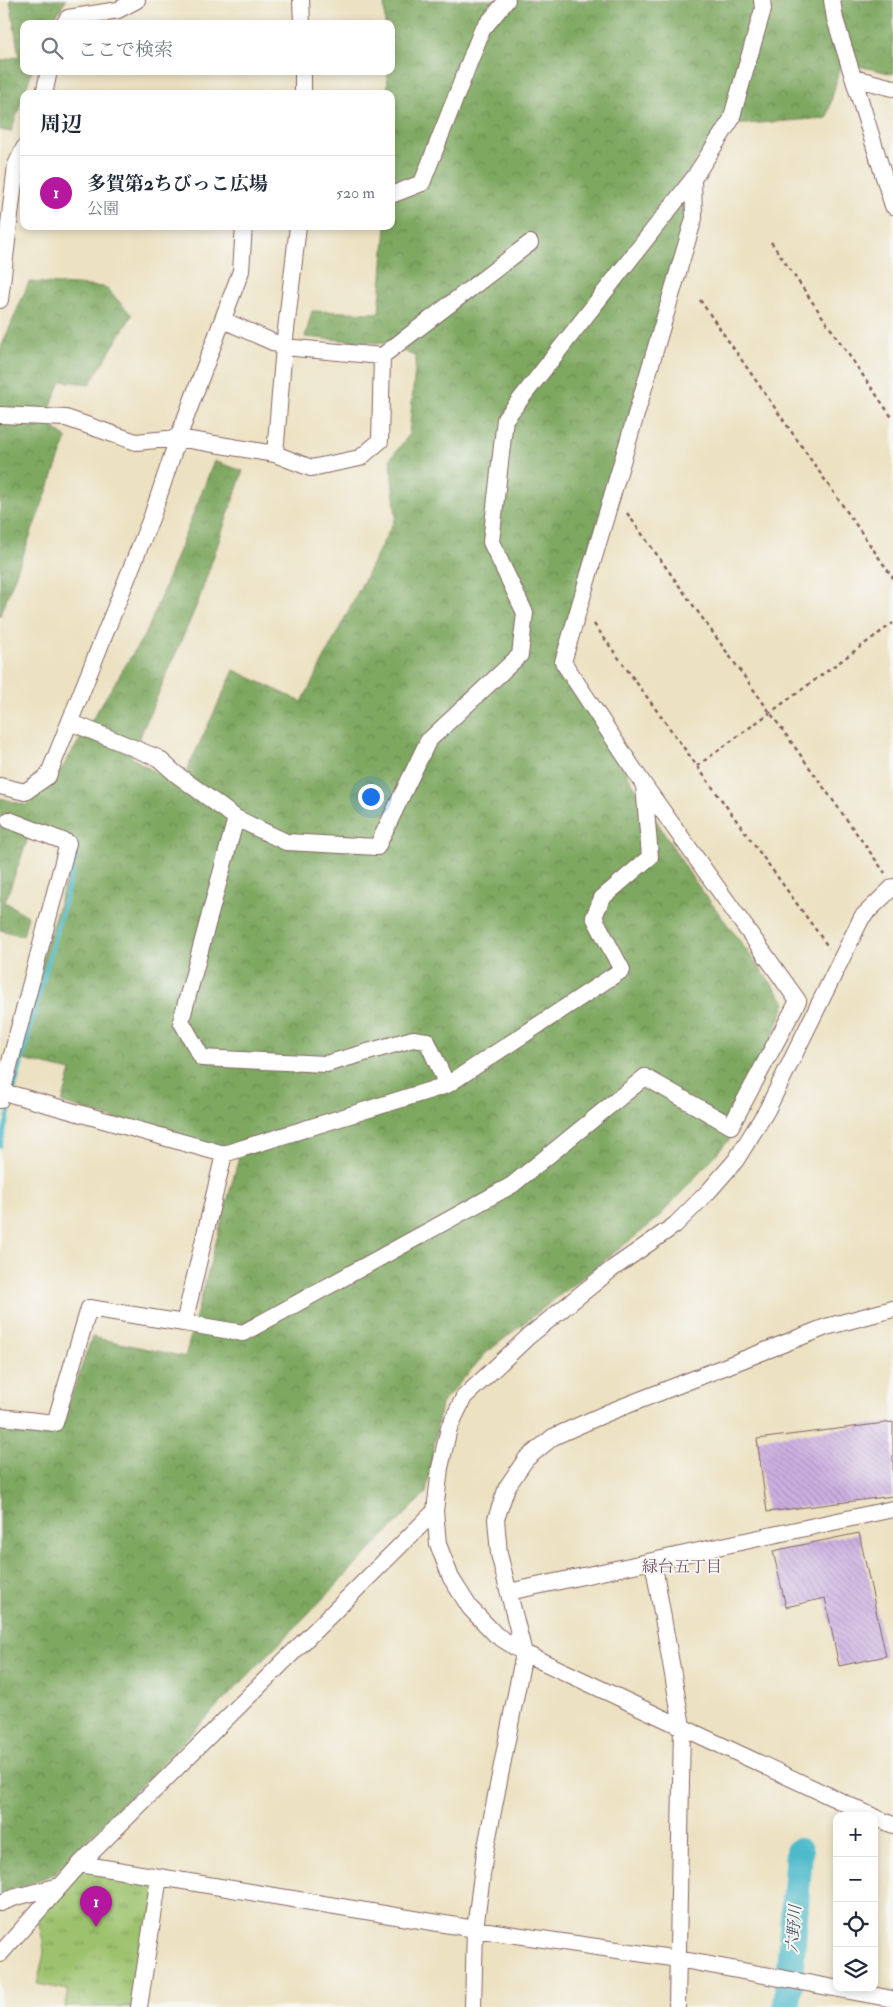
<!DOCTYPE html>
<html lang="ja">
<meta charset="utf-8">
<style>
body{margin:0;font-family:"IM FELL Double Pica","Noto Serif JP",serif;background:#f6f6f7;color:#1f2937}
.controls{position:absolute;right:15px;bottom:15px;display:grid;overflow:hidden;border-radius:10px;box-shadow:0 2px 8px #0003}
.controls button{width:45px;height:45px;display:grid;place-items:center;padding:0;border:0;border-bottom:1px solid #e0e1e3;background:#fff;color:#1f2937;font:25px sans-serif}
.you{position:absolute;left:370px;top:796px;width:18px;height:18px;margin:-12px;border:4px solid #fff;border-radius:50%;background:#1a73e8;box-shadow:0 0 0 8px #1a73e833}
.badge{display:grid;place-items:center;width:32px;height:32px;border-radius:50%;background:#b5179e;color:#fff;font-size:16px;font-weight:700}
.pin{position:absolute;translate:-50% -41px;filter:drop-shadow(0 1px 2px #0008)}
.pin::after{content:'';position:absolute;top:26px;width:18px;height:15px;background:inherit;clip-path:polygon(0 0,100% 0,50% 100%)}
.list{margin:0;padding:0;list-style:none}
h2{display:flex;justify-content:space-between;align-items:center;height:65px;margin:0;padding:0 20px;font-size:21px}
h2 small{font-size:16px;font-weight:400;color:#747a83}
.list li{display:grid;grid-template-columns:32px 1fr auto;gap:15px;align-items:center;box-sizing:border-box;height:75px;padding:0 20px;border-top:1px solid #e0e1e3}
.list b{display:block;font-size:19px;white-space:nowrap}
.list p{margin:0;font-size:16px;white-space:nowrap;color:#747a83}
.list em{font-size:16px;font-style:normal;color:#747a83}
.icon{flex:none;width:28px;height:28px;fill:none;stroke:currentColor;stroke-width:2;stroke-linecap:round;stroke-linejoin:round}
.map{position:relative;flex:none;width:893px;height:2007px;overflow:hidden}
.search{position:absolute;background:#fff;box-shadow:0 2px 8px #0003;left:20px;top:20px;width:375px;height:55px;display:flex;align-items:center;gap:12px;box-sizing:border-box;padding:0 18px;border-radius:10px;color:#747a83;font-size:19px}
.panel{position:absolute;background:#fff;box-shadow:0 2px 8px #0003;left:20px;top:90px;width:375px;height:140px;border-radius:10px}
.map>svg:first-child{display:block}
</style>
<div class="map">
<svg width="893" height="2007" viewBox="0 0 893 2007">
<defs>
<pattern id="grass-tufts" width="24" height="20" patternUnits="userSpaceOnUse" patternTransform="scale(1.25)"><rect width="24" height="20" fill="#9dc26d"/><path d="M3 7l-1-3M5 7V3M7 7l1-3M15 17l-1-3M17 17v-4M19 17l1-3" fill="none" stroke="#829d5a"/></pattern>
<pattern id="forest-crowns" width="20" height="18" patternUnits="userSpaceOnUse" patternTransform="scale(1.25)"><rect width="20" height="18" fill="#7ea860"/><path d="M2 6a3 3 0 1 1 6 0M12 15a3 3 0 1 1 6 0" fill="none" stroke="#69884f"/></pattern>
<pattern id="building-back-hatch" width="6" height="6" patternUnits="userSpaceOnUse" patternTransform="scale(1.25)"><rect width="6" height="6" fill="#ccb0e2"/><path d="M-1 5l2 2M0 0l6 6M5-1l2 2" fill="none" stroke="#a88fb7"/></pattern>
</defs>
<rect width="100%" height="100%" fill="#f6f6f2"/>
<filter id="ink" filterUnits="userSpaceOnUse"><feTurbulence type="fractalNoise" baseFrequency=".02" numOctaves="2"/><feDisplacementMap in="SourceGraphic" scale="10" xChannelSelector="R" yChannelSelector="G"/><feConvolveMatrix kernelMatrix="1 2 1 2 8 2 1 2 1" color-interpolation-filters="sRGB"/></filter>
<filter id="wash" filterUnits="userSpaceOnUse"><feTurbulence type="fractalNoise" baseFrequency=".0096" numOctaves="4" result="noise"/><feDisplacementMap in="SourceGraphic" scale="20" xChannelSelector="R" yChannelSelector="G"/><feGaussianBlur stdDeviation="1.12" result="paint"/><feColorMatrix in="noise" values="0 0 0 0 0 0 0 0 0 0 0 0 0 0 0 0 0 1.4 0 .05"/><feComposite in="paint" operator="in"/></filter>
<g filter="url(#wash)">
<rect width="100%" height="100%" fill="#ece1c1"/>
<path fill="url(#grass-tufts)" stroke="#74704c" d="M80,1864L159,1877L139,2007H65L68,1990L37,1984L44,1953L43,1941L36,1913Z"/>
<path fill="url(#forest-crowns)" stroke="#646446" d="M10,0H66L51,24H24V71H32L11,132L0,130V61L19,56Z
M384,0H893V74L841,62L827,118L719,126L683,179L687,224L556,661L691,876L786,1003L730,1139L656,1220L486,1353L441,1404L426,1493L54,1874L0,1895V1425L59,1431L92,1337L185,1357L239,1157L62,1103L71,1071L19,1059L46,945L78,843L32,827L5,902L28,916L23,936L0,930V798L26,805L56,778L148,629L214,461L243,471L198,602L131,757L179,787L234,670L302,702L396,517L390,459L409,435L416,357L389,344L305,337L312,311L379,313L386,226H391V94H387L388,71H391V24H385Z
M29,282L105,287L132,315L90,384L61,381L45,421L67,438L0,616V350Z"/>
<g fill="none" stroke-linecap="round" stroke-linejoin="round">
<path stroke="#4ebaca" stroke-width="4.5" d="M14,1090L76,857
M0,1146L11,1105"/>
<path stroke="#4ebaca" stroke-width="28" d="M787,2007L799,1852"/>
</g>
<g id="blocks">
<path fill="url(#building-back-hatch)" d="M893,1422V1496L767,1512L757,1439Z
M859,1533L886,1656L839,1666L825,1598L786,1607L773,1551Z"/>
</g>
</g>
<g filter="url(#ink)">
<use href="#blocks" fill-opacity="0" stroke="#836360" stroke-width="1"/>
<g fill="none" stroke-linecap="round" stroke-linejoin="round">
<g stroke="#836360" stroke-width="18">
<path id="minor" d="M301,0L302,24
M832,0L835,19L893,206
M64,24L68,18L118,10L137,0
M303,71V94
M854,78L893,88
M44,94L49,71
M391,195L422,183L482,30L507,0
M0,300L16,165L24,148
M223,320L284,347L382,356
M0,415L66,418L136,442L178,438L275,454L311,468L360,458L380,441L382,356L530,243
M275,454L284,347L298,226
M70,722L158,758L176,774L236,818L286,842L377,847L428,741L520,655L525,613L491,542L505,419L693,179L731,120L763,9L762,0
M0,786L25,792L48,776L152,516L178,438L241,271L244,226
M236,818L181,1021L202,1058L326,1064L413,1039L427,1041L447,1085
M0,1091L224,1154L447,1085L622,970L594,917L602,898L650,857L644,785L563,662L694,218L693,179
M0,1100L68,843L9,820
M184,1323L243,1333L512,1185L645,1077L731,1126L798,1001L644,785
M0,1417L55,1423L89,1308L184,1323L224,1154
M653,1561L682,1726L677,2007
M509,1592L893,1509
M872,1816L524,1653L496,1635L470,1608L451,1578L438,1544L435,1511L440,1468L449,1428L464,1397L529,1336L612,1269L675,1225L708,1192L736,1160L767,1110L862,917L893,887
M874,1817L893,1825
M80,1864L475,1929L678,1959L893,1999
M0,1903L16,1897L60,1886
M0,1954L80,1864L435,1511
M139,2007L159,1877
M473,2007L475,1929L485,1852L524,1653L499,1554L496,1519L507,1487L526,1459L553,1437L607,1413L826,1327L893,1309"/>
</g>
<path stroke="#836360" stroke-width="2.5" stroke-dasharray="4 4" stroke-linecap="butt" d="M771,242L893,419
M700,300L893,578
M627,513L885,873
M594,624L829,948
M697,766L893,623"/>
<use href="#minor" stroke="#fff" stroke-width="16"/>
</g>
</g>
<g text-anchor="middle" stroke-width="4" stroke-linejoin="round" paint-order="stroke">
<g font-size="16" fill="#78526b" stroke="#f6f6f2">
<text x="682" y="1572">緑台五丁目</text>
</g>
<g font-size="16" font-style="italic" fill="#4b5563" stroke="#f6f6f2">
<text transform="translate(793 1929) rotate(-86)" y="6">六野川</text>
</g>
</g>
</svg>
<div class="controls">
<button>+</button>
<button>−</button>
<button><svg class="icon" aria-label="locate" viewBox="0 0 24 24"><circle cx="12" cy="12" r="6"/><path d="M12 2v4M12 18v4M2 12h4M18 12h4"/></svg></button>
<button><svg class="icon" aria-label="layers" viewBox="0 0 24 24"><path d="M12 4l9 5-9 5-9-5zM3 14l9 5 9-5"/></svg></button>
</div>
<div class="you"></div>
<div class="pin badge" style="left:96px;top:1927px">1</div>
<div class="search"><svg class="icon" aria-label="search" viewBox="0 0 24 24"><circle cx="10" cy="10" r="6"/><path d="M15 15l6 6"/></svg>ここで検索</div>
<section class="panel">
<h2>周辺<small></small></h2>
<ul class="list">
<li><span class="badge">1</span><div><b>多賀第2ちびっこ広場</b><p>公園</p></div><em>520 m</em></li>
</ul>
</section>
</div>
